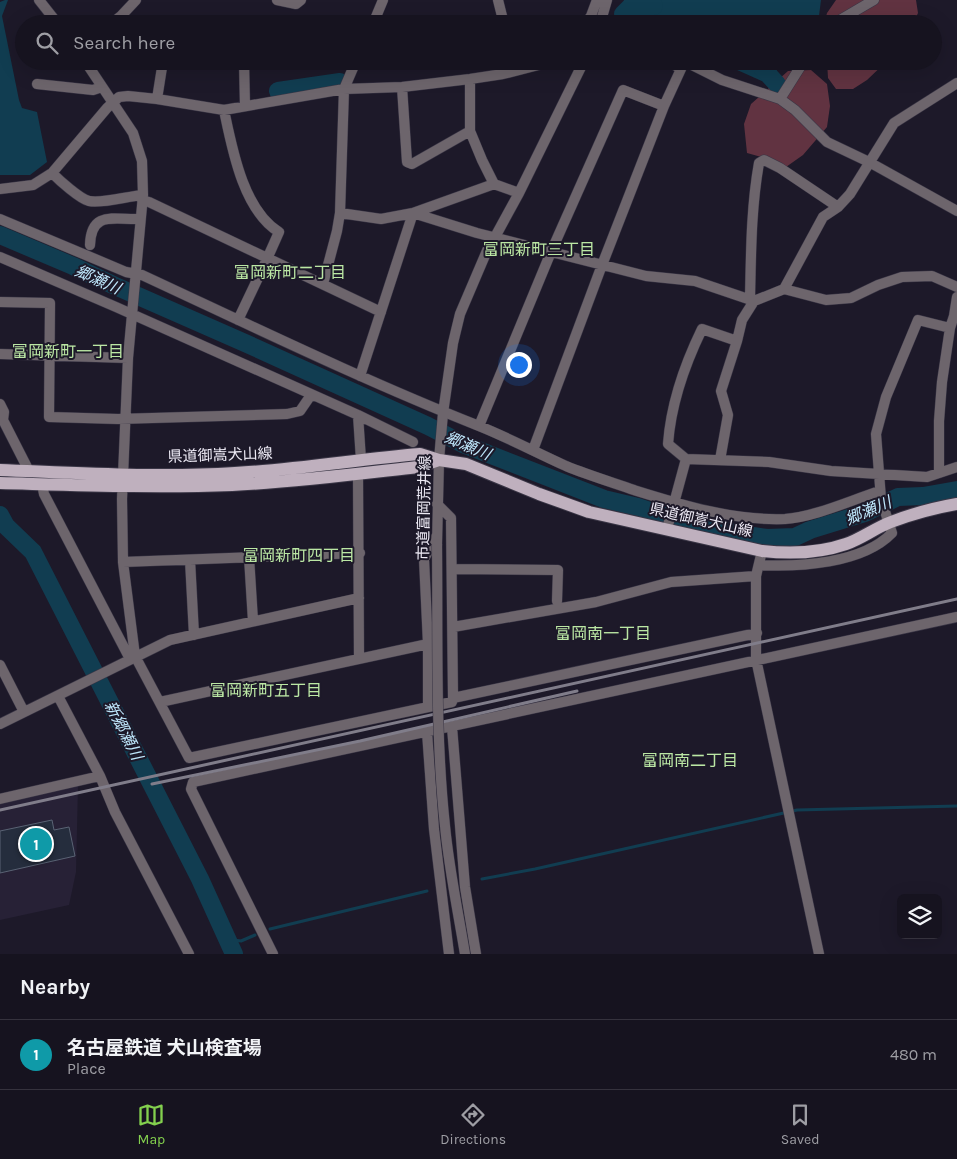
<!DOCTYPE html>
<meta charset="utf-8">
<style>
body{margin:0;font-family:Karla,"Noto Sans JP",sans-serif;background:#23202c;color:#f1f3f6}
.controls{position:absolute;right:15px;bottom:15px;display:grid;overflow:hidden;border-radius:8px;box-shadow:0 5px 20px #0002}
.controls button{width:45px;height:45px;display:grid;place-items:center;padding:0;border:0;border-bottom:1px solid #35323d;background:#16131f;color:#f1f3f6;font:25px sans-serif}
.you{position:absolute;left:518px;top:364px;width:18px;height:18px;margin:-12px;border:4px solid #fff;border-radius:50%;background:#1a73e8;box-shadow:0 0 0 8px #1a73e833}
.badge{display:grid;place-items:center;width:32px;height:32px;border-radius:50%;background:#83d04e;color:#fff;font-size:16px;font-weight:700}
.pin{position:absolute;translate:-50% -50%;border:2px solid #fff;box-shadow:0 1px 5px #0006}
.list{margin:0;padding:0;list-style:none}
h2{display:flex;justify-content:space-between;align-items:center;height:65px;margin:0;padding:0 20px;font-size:21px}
h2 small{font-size:16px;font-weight:400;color:#9e9ea4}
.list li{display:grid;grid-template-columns:32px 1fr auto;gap:15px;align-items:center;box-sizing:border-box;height:70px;padding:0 20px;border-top:1px solid #35323d}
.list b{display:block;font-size:19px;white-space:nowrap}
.list p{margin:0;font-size:16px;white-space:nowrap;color:#9e9ea4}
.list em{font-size:16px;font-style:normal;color:#9e9ea4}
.icon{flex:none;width:28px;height:28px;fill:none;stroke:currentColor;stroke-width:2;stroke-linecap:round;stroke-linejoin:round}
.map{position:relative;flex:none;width:957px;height:954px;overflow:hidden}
.search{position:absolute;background:#16131f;box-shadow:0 5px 20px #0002;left:15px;right:15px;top:15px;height:55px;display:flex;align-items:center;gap:12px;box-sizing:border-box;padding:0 18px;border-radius:28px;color:#9e9ea4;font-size:19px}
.sheet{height:135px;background:#16131f}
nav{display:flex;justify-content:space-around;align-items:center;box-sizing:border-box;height:70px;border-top:1px solid #35323d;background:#16131f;font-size:14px;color:#9e9ea4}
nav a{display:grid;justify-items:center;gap:2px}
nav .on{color:#83d04e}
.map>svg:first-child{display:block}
</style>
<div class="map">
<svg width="957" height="954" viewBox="0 0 957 954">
<rect width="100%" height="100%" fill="#1d1929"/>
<path fill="#272136" d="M78,786L76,872L69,905L0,920V802Z"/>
<path fill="#613341" d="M836,0H916L918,13L913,24H824L827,13Z
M827,61H887L867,80L853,89H836L828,78Z
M811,70L827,84L830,106L827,127L803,155L786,167L769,159L747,153L744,124L751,104L788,71Z"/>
<path fill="#113d51" d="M5,0H8L2,16L19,100L22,108L37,112L47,162L30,175H0V2Z
M627,0H821L818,24H660L630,7Z
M717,61H785L766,83Z"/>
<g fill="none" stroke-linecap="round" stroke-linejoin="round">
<path stroke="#113d51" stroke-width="3" d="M482,879L535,869L797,810L957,806
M270,929L427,891
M227,939L241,941L255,935"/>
<path stroke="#113d51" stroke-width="18" d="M623,14L630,7L654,6
M756,61L777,84
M278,91L340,82
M0,235L73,266L113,285L245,343L428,426L463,444L604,499L638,507L668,517L740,534L767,538L795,537L810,530L865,513L898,497L923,496L957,490
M0,515L6,526L33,552L200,879L234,954"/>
</g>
<path fill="#252d3d" stroke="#5a6374" d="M52,820L54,830L69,827L75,856L0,873V831Z"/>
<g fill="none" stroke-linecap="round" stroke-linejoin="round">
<g stroke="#3a3646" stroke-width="11">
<path id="minor" d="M39,0L58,24
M277,0L296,4L301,0
M498,0L504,24
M111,24L121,16L136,0
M373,24L383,0
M585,24L591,16L597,0
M600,24L607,0
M833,24L874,0
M85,61L133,133L142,161L143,195L128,358L122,499L123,562L135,656L189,758L452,702L453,698L757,633
M244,61L245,106
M684,61L722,80L780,99L795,110L827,142L869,162L957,211
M503,74L504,61
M470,79V131L482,160L494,184L519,193
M37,84L93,90L102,87
M402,87L407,162L412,164L470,131
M157,99L163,61
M780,99L804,61
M224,110C232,148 243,210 279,232L267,259L238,320
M52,173C59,180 80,199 89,201C102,204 128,196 143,195
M0,189L33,185L52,173L107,108L119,97L128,96L157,99L224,110L344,89L402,87L470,79L503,74L554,61
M142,200L149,202L381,312
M340,213L381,219L413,213L494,184
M0,219L126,272L142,275C254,327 365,381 479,426C509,438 537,453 566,466C588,475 611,482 634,490C682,505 733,521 785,519C815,517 851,500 880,491
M90,245C91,210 115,220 139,219
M0,257L116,307L358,415L361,460
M323,284L337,231L340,213L344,89L356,61
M784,289L823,217L838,207L850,194L894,123L957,83
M750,299C751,254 751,208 759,163L764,160L780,168L838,207
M0,302L50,303L49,417L118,419L287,414L300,411L311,395
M737,341L702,329C684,366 671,403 668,444L686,459L769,462L831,471L927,477L957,467
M0,354L128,358
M360,376L413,213L477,233L646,276L695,281L754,301
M0,404L4,412L3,420L29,471
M358,415L413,442
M479,426L551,252L623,90L664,106L681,69L668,61
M533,450L602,265L664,106
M720,460L728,415L721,391L737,341L742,320L754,301L784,289L826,300L851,298L878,285L902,277L932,276L957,287
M939,473V421L942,382L950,328L954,316L957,297
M358,474L359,659
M42,484L44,494L130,659
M437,504L451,518L453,698
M667,529L686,459
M437,544L439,460L443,413L453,343L460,314L489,246L495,237L519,193L584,61
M762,551L756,576V659L819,954
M249,557L253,621
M190,560L194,635
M123,562L360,553
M759,565C799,567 862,564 892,533L881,499L876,434L886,397L918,320L950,328
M452,569L558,570L557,601
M453,627L596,602L671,582L756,576
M0,665L24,712
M58,696L100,776L115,812L189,954
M160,702L428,644
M428,706V644L424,559L437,535
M0,724L170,640L359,598
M452,727L465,887L476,954
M427,732L434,829L449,954
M0,799L100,776
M273,954L191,789L193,782L957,617"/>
</g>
<g stroke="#3a3646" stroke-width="14">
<path id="major" d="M0,470C78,473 157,478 235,473C297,470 359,459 420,454L439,460L466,464L539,494L589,512L762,551C789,554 820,553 846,544C861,539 875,528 891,522C912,514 934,508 957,504
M0,483C77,485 155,488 232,485C294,482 356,474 418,467L439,460"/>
</g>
<use href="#minor" stroke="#6d656c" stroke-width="10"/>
<use href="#major" stroke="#bfb0be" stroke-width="12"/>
<path stroke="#807d8a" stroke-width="3" d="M152,784L360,741L577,691
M0,810L957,599"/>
<g stroke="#3a3646" stroke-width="11" stroke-linecap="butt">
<path id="minor-bridge" d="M437,544C438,638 435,733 445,826C449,869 458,911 465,954"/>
</g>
<use href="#minor-bridge" stroke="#6d656c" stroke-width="10"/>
</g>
<g text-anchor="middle" stroke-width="4" stroke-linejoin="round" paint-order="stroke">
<g font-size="15" fill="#edeaf5" stroke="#1d1929">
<text transform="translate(220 455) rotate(-2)" y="5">県道御嵩犬山線</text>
<text transform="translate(424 508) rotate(-89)" y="5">市道富岡荒井線</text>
<text transform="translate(701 520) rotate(13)" y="5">県道御嵩犬山線</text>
</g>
<g font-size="16" fill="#bbe7a4" stroke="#1d1929">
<text x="539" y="255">富岡新町三丁目</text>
<text x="290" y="278">富岡新町二丁目</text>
<text x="68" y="357">富岡新町一丁目</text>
<text x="299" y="561">富岡新町四丁目</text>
<text x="603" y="639">富岡南一丁目</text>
<text x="266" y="696">富岡新町五丁目</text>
<text x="690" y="766">富岡南二丁目</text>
</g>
<g font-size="16" font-style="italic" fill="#bfe7fc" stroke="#1d1929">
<text transform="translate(98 279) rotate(24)" y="6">郷瀬川</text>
<text transform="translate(468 445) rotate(23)" y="6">郷瀬川</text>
<text transform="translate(868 510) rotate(-23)" y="6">郷瀬川</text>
<text transform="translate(124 730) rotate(63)" y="6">新郷瀬川</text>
</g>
</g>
</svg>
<div class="controls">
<button><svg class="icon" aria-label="layers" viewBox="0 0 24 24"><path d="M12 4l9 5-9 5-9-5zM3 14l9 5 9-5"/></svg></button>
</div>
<div class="you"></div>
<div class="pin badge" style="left:36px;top:844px;background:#0f9aa8">1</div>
<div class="search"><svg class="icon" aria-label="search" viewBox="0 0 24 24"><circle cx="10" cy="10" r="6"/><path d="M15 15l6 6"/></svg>Search here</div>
</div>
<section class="sheet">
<h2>Nearby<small></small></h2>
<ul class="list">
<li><span class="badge" style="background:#0f9aa8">1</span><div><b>名古屋鉄道 犬山検査場</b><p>Place</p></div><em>480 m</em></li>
</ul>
</section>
<nav>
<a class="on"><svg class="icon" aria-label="map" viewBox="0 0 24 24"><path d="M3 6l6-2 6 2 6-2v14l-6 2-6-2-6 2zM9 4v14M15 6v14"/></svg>Map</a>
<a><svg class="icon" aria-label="directions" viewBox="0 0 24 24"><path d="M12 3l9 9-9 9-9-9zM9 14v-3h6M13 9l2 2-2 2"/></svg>Directions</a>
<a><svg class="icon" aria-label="saved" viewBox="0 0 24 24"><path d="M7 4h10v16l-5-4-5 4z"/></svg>Saved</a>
</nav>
